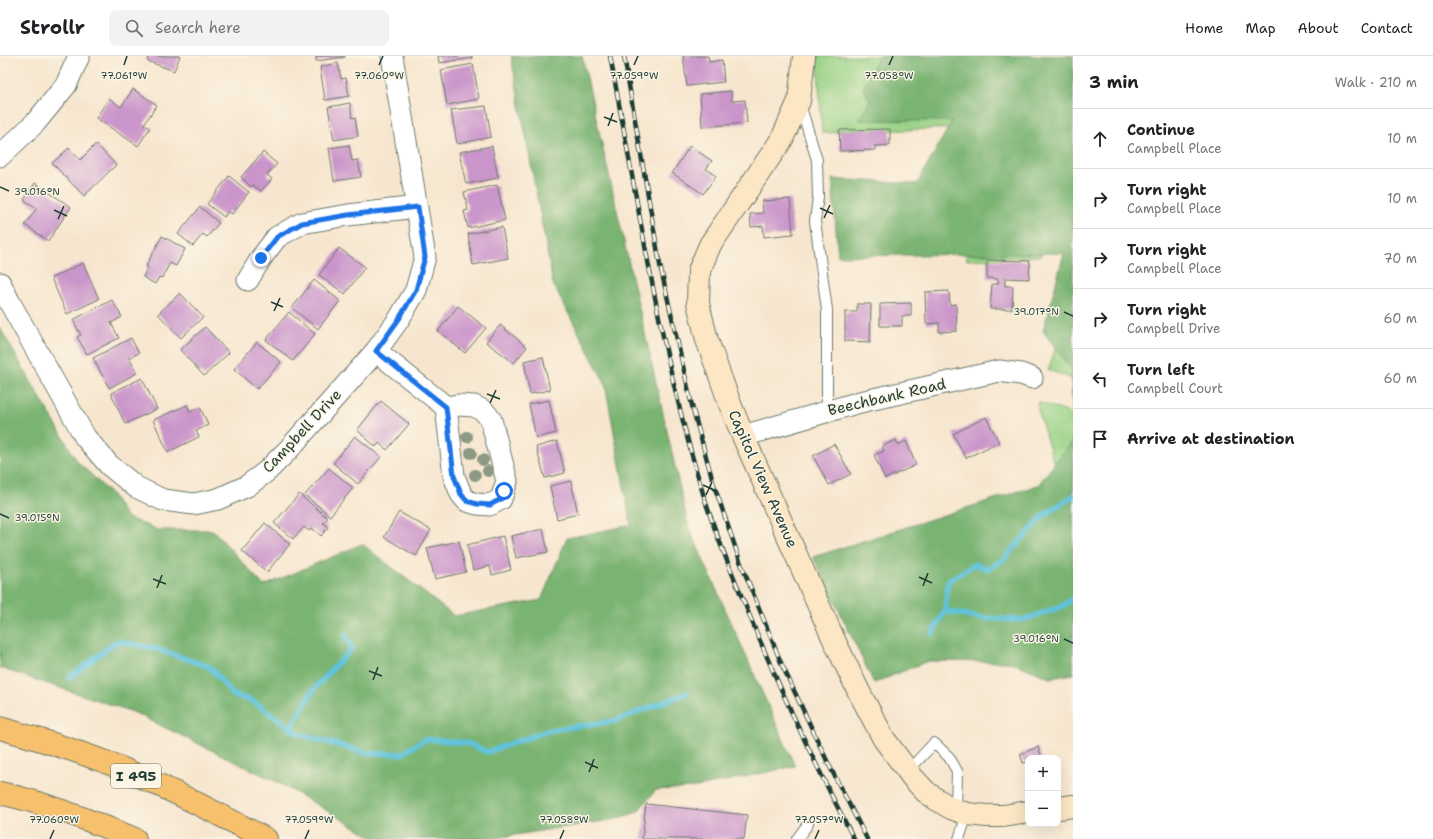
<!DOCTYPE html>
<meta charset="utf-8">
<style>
body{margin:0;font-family:"Shantell Sans",sans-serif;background:#f2f2f2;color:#202124}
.controls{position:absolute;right:12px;bottom:12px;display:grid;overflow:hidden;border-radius:8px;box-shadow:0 4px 16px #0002}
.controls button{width:36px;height:36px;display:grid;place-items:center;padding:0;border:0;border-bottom:1px solid #e0e0e0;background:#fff;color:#202124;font:20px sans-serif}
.stop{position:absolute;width:12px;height:12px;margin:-9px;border:3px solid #1a73e8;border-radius:50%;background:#fff}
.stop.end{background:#1a73e8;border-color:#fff;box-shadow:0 1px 4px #0008}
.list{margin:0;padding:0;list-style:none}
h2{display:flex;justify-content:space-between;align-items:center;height:52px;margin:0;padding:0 16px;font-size:17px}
h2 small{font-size:13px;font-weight:400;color:#757577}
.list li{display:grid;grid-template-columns:26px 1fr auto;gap:12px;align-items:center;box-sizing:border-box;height:60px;padding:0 16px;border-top:1px solid #e0e0e0}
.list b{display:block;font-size:15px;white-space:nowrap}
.list p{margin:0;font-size:13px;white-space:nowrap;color:#757577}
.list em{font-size:13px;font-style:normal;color:#757577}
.icon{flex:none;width:22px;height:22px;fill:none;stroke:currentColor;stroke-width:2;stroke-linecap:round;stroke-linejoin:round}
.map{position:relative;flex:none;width:1073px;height:783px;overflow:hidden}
header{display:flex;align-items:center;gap:24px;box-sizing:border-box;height:56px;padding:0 20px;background:#fff;border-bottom:1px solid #e0e0e0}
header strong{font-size:19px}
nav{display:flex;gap:22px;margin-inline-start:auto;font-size:14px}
.search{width:280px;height:36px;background:#f2f2f2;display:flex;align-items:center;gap:10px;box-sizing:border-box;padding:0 14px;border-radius:8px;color:#757577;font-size:15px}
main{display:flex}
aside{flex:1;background:#fff}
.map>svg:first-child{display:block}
</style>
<header>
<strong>Strollr</strong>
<div class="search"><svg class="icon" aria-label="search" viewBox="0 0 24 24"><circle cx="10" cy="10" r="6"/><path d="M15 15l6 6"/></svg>Search here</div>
<nav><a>Home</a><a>Map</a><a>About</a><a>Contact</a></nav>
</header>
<main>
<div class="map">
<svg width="1073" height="783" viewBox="0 0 1073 783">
<rect width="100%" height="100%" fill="#fcf5e5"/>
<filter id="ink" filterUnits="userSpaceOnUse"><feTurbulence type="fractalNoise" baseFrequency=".025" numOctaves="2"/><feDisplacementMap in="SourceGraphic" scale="8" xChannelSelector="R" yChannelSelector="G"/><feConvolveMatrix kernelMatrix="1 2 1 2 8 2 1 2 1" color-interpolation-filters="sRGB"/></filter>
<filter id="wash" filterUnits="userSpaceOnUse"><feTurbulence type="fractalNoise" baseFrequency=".012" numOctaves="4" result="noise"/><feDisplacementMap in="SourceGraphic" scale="16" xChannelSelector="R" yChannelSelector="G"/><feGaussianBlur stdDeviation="0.9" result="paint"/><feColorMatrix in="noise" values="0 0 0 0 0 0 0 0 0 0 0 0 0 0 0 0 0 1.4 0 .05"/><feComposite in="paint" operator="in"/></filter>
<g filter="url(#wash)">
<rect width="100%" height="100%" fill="#f7e6cf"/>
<path fill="#99d285" stroke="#5c885c" d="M817,0H1073L1041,200L967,204L958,72L822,77Z
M1073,253V323L1048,314L1056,291Z
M1038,346L1073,358V483L1071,466L1038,354Z"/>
<path fill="#7ab472" stroke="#4c7853" d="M511,0H582L689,472L795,710L693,732L656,734L637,756L617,763L489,783H376L279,727L133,656L0,612V272L77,405L112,439L126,461L158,474H213L264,530L362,488L454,560L541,544L567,482L631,469L605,327L553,228Z
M879,0H1073V380L1071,313L1043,275L1064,197L838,200L832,123L917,128L952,65L859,64L870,44L863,32Z
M1073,384V618L1050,622L1011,606L928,605L874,627L813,501L1038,429Z"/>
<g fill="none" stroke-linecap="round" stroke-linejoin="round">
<path stroke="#5ec3dc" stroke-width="5.5" d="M945,555L982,562L1023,564L1063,550L1073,542
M932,578L945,555L948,525L975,508L988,513L1003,504L1044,459L1073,440
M69,622L117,585L157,593L210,611L233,639L253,645L299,678L366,697L402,698L425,683L467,687L487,696L550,674L615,665L687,637
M290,673L314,633L352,592L345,579"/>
</g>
<g id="blocks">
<path fill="#ca95ca" d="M149,0H180L174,15L147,5Z
M316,0H345V1L316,5Z
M438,0H472V2L439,7Z
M683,0H708L709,6L722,4L724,26L687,30Z
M338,7L341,23L346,22L349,40L325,44L320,11Z
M473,8L479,43L447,49L441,14Z
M133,33L157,49L144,68L150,72L138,90L96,62L109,42L121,51Z
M731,35L732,45L745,44L747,67L702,71L700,38Z
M350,47L352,62L355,61L358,80L334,84L328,51Z
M486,50L491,81L457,88L451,54Z
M890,73V89L875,90V94L840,95L839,74Z
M96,88L116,109L84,140L52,107L69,92L80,104Z
M349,89L352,105L358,104L361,121L334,125L329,92Z
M492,90L498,122L466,128L459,96Z
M690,90L712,105L706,113L716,120L703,138L672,117Z
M263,96L277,108L267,119L272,123L261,135L253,129L251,131L241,121Z
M229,120L249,136L232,158L228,155L224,161L207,148Z
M35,127L71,151L48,185L25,169L37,152L24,144Z
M497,129L505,164L468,172L464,155L468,154L464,136Z
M790,143L793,178L764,181L763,170L751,171L750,158L763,157L762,145Z
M200,151L219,167L207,181L203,178L193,190L178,178Z
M502,171L508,202L473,209L468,178Z
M162,180L185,193L176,210L170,207L162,222L159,221L155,228L143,221L148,211L146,210Z
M339,192L365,211L345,238L319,219Z
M987,204L1030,205L1029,223L1005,222V230H1013L1012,253H990L992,228H998V223L987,222Z
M83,207L99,243L67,258L51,222Z
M314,224L340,245L318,273L292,252Z
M949,235L950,249L956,248L957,275L939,276V267L926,268L925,236Z
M180,237L203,261L181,282L158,258Z
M112,244L122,261L111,267L119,282L87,298L77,281L81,279L73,264Z
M911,247V260H902V270H880V248Z
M857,248H871L870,286L845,285V256H857Z
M458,250L486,272L465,297L438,275Z
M289,256L315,278L293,305L266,284Z
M500,269L527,291L514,307L486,286Z
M205,271L229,297L204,320L180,294Z
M131,282L139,297L129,302L137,317L109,332L93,302Z
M257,286L281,306L257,333L234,313Z
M543,301L550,334L530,338L524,305Z
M142,322L157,353L125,368L111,337Z
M549,344L556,377L536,382L529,348Z
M381,345L409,368L387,394L379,387L376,391L357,374Z
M187,349L190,356L200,351L208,369L196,375L199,381L168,396L153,364Z
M986,361L999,386L966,402L953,378Z
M355,380L381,401L358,428L333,407Z
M896,384L898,389L906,385L916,409L885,423L874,399L884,395L882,390Z
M557,385L565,417L545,422L536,391Z
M834,388L851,418L829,429L813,400Z
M329,412L353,432L330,460L305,439Z
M571,425L578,458L557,463L550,430Z
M299,438L328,462L323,467L328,471L321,480L312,472L309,475L304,471L293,483L274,467Z
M399,456L431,474L416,500L384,481Z
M265,467L290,488L267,516L242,495Z
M543,473L548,496L516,502L511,480Z
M503,480L511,514L492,519L490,510L473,514L467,489Z
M459,485L466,516L435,523L427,492Z
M1038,691L1042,702H1028V706L1023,707L1020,698Z
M646,748L747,759L744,783H642Z"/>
</g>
</g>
<g filter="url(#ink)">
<use href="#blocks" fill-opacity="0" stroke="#6b786a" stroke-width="1"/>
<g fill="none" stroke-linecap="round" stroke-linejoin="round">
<g stroke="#6b786a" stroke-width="12">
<path id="service" d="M800,48L817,104L818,141L815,165L827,254V354
M908,715L934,687L949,701L957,715L956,754
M797,783L808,768
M959,783L967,758"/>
</g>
<g stroke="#6b786a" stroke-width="23">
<path id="minor" d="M0,100L36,66L66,29L79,0
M248,224L261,202L277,181L302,167L348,159L417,151
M0,227L10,247L85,381L109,409L136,431L163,444L194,448L218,443L247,430L267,415L288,394L376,295L399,263L416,234L425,201L392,0
M376,295L446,351L454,420L461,438L467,445L477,448L490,449L501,443L507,425L491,364L484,355L474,350L458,349L446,351
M743,380L860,346L999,315L1021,318L1032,322"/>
</g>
<g stroke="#6b786a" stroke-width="24">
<path id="secondary" d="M804,0L799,45L782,83L710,189L699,215L698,247L707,284L730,348L743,380L835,586L859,636L884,683L913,722L926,736L936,743L951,752L967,758L987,760H1003L1028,756
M1058,752L1073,750"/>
</g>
<g stroke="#6b786a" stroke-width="24">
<path id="motorway" d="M0,672C39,683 78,695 116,710C167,731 217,757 266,783
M0,737C46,747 91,765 135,783"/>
</g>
<use href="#service" stroke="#fff" stroke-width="10"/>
<use href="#minor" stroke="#fff" stroke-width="21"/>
<use href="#secondary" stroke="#fce6c4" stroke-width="22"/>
<use href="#motorway" stroke="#f7c06c" stroke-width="22"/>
<g stroke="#1f3d34" stroke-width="4.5">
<path id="rail" d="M610,0C638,145 659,292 702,434C713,472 729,510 744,546C777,628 813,705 854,783
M624,0L660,209L693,354L714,429L740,505L782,609L829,709L867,783"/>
</g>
<use href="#rail" stroke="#fcf5e5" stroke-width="3" stroke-dasharray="9" stroke-linecap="butt"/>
</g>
<g fill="#8d9a83">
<circle cx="467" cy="381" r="6"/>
<circle cx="471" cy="397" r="6"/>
<circle cx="483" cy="404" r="6"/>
<circle cx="488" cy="415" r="6"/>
<circle cx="475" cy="419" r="6"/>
</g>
</g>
<g fill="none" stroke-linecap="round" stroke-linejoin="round" filter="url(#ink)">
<path stroke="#1a73e8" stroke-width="5" d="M261,202L277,181L302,167L348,159L418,151L425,201L416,234L399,263L376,295L446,351L454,420L461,438L467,445L477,448L490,449L501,443L504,435"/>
</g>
<path fill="none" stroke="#1f3d34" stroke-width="1.5" d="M124,9L127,0M379,9L383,0M634,9L638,0M889,9L893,0M604,61L617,66M608,70L613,57M0,131L9,135M820,152L833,158M54,154L67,160M824,162L830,149M58,163L64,150M271,246L283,251M274,255L280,242M1064,256L1073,260M487,338L500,343M490,347L496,334M703,429L716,435M706,439L712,426M0,458L9,462M919,521L932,527M153,523L166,528M923,530L928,517M157,532L162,519M1064,583L1073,587M369,615L382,620M373,624L378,611M585,706L598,712M589,716L594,703M50,783L54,774M305,783L309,774M560,783L564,774M815,783L819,774"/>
<g text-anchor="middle" stroke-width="3" stroke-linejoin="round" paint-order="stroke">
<rect fill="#fcf5e5" stroke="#617469" stroke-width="1" x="111" y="708" width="50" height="24" rx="3"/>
<g font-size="14" font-weight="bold" fill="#1f3d34">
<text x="136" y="725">I 495</text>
</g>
<g font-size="15" fill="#1f3d34" stroke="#fcf5e5">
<text transform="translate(887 341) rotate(-13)" y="5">Beechbank Road</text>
<text transform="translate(302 375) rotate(-47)" y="5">Campbell Drive</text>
<text transform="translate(763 423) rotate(66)" y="5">Capitol View Avenue</text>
</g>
</g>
<g font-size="10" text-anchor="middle" fill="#1f3d34" stroke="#fcf5e5" stroke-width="3" stroke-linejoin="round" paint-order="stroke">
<text x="124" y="23">77.061°W</text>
<text x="379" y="23">77.060°W</text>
<text x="634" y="23">77.059°W</text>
<text x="889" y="23">77.058°W</text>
<text x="37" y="139">39.016°N</text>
<text x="1036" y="259">39.017°N</text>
<text x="37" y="465">39.015°N</text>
<text x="1036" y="586">39.016°N</text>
<text x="54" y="767">77.060°W</text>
<text x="309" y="767">77.059°W</text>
<text x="564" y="767">77.058°W</text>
<text x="819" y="767">77.057°W</text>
</g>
</svg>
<div class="controls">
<button>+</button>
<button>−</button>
</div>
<div class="stop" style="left:504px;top:435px"></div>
<div class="stop end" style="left:261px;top:202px"></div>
</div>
<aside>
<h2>3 min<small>Walk · 210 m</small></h2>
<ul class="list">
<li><svg class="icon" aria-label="ahead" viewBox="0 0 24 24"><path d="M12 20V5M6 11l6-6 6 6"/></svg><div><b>Continue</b><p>Campbell Place</p></div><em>10 m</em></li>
<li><svg class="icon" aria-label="right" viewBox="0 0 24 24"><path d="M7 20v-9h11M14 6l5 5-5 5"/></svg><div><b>Turn right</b><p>Campbell Place</p></div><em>10 m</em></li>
<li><svg class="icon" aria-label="right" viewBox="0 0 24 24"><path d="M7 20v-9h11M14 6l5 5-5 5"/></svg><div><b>Turn right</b><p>Campbell Place</p></div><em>70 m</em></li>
<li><svg class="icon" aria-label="right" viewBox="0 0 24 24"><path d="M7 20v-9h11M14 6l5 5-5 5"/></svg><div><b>Turn right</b><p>Campbell Drive</p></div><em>60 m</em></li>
<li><svg class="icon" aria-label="left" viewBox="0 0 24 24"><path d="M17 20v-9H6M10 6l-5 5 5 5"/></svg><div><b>Turn left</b><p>Campbell Court</p></div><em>60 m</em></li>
<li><svg class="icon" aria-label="arrive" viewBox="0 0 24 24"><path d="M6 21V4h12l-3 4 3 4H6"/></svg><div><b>Arrive at destination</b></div></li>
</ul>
</aside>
</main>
